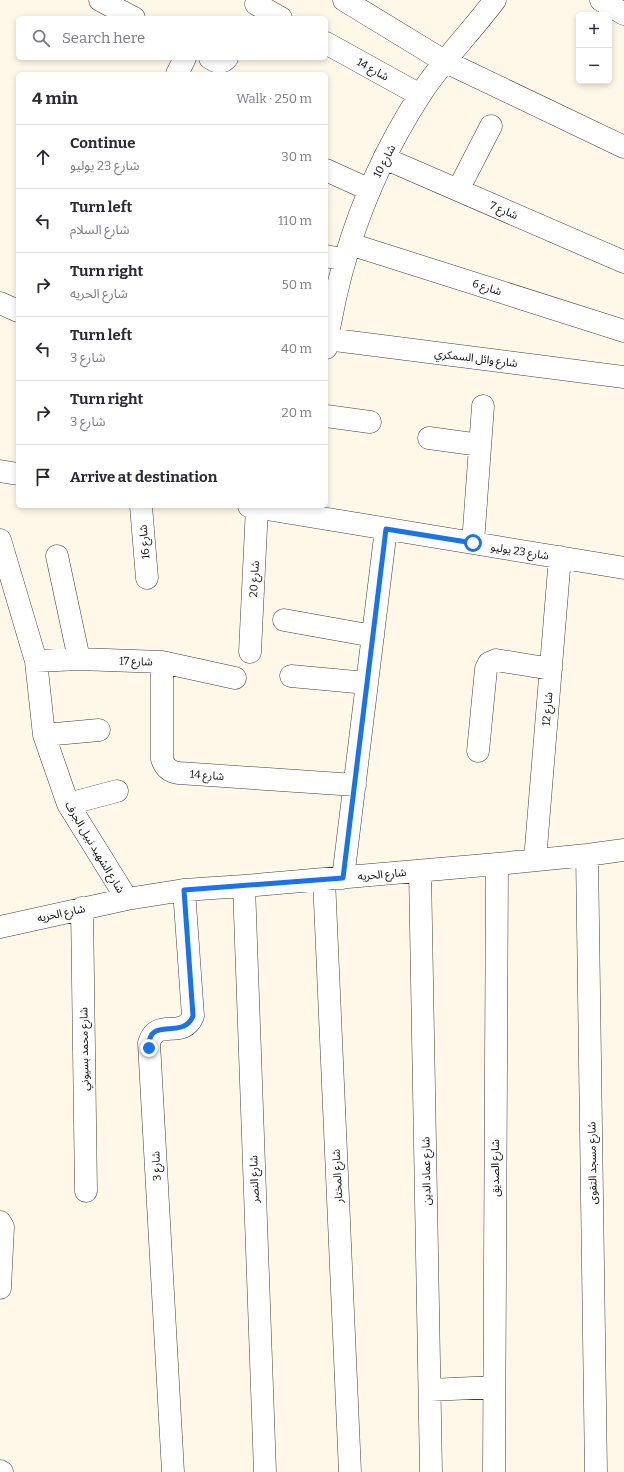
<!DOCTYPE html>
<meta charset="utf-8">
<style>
body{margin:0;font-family:Bitter,"Noto Sans Arabic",serif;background:#f7f7f7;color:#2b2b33}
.controls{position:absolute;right:12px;top:12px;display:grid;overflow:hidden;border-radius:6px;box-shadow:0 2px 6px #0003}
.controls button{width:36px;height:36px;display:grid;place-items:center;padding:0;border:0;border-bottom:1px solid #e1e1e2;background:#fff;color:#2b2b33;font:20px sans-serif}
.stop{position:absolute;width:12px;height:12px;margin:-9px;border:3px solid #1a73e8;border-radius:50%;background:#fff}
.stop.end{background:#1a73e8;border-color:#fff;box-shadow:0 1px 4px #0008}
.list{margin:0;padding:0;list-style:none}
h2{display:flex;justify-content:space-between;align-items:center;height:52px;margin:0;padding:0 16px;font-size:17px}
h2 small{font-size:13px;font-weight:400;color:#7c7c81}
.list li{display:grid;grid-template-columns:26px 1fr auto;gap:12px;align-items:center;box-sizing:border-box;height:64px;padding:0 16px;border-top:1px solid #e1e1e2}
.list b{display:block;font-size:15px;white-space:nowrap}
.list p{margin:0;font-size:13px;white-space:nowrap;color:#7c7c81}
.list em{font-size:13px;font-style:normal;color:#7c7c81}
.icon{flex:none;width:22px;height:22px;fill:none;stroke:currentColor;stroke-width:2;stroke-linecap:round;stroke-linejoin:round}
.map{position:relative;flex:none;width:624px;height:1472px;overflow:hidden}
.search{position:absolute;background:#fff;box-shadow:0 2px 6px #0003;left:16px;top:16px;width:312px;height:44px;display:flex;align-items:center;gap:10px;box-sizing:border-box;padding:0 14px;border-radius:6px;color:#7c7c81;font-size:15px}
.panel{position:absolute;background:#fff;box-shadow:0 2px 6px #0003;left:16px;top:72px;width:312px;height:436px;border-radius:6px}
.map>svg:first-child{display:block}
</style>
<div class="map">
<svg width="624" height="1472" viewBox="0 0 624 1472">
<rect width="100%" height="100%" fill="#fff8e8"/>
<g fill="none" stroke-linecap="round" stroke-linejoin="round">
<g stroke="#3e3e3e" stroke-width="23">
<path id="minor" d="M100,0L134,18
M344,0L444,61L624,147
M601,0L624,14
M256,4L281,18
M326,43L420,95
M210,58C216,62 222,64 227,58
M177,74L185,58
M384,158L624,262
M326,170L370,190
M458,190L491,126
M350,244L624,331
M326,256L345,260
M0,303L18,311
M327,339L624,377
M326,348C339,258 371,171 420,95C442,61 471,32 495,0
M326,416L370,422
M429,438L480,445
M0,471L18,474
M141,506L147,578
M249,506L624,568
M0,540L36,661L44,735L68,804L127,899
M473,543L483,406
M57,556L79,659
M284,620L373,636
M250,652L257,507
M36,661L79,659L162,662L235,678
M162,662V759C165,768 170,772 179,773L355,785
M291,676L367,683
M44,735L99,730
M478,751L486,669L489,663L496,660L551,669
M68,804L117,791
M587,855L596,1472
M535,860L560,557
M420,871L431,1472
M343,878L386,529
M324,879L350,1472
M244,886L265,1472
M82,908L86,1191
M0,927L127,899L184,890L244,886L497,864L587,855L624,850
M0,1222L3,1227L0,1288
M430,1390L494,1387
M0,1471L2,1472
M173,1472L149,1043C157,1016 183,1041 193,1016L184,890
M494,1472L497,864"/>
</g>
<use href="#minor" stroke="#fff" stroke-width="22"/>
</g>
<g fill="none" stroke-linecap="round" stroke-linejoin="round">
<path stroke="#1a73e8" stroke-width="5" d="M149,1048C147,1015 183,1041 193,1016L184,890L343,878L386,529L473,543"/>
</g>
<g text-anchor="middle" stroke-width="4" stroke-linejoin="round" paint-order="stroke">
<g font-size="11" fill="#0b0b0b" stroke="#fff">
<text transform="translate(373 69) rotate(29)" y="4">شارع 14</text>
<text transform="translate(384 161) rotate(-63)" y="4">شارع 10</text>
<text transform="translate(504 210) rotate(23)" y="4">شارع 7</text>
<text transform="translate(487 287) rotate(18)" y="4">شارع 6</text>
<text transform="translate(476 358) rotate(7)" y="4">شارع وائل السمكري</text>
<text transform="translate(144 542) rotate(-95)" y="4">شارع 16</text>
<text transform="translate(520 551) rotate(9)" y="4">شارع 23 يوليو</text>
<text transform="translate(254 579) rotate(-87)" y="4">شارع 20</text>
<text transform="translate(136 661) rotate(2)" y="4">شارع 17</text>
<text transform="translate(547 709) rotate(-85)" y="4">شارع 12</text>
<text transform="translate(207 775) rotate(4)" y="4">شارع 14</text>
<text transform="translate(95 847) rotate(59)" y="4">شارع الشهيد نبيل الجرف</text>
<text transform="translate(382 874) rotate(-5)" y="4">شارع الحريه</text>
<text transform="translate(61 913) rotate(-12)" y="4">شارع الحريه</text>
<text transform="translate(84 1049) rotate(-91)" y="4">شارع محمد بسيوني</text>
<text transform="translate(592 1163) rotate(-91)" y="4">شارع مسجد التقوى</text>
<text transform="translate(156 1166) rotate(-93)" y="4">شارع 3</text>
<text transform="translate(495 1168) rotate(-90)" y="4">شارع الصديق</text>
<text transform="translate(426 1171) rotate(-91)" y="4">شارع عماد الدين</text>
<text transform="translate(337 1176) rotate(-93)" y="4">شارع المختار</text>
<text transform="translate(254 1179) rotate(-92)" y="4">شارع النصر</text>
</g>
</g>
</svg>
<div class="controls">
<button>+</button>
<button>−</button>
</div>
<div class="stop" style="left:473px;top:543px"></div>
<div class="stop end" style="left:149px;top:1048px"></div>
<div class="search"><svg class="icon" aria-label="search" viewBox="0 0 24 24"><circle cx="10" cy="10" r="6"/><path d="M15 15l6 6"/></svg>Search here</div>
<section class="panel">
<h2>4 min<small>Walk · 250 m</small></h2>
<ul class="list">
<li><svg class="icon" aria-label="ahead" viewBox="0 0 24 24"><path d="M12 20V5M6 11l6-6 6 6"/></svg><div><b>Continue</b><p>شارع 23 يوليو</p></div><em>30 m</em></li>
<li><svg class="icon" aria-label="left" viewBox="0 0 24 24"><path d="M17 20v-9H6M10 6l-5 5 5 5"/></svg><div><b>Turn left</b><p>شارع السلام</p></div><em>110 m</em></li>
<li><svg class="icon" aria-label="right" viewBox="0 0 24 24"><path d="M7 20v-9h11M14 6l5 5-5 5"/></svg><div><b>Turn right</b><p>شارع الحريه</p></div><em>50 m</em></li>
<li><svg class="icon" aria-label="left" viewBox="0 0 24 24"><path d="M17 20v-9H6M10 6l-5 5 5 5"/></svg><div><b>Turn left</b><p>شارع 3</p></div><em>40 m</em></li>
<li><svg class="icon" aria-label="right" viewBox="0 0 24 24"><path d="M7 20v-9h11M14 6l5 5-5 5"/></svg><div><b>Turn right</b><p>شارع 3</p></div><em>20 m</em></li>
<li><svg class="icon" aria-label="arrive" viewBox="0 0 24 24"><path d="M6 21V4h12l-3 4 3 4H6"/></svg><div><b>Arrive at destination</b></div></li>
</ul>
</section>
</div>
